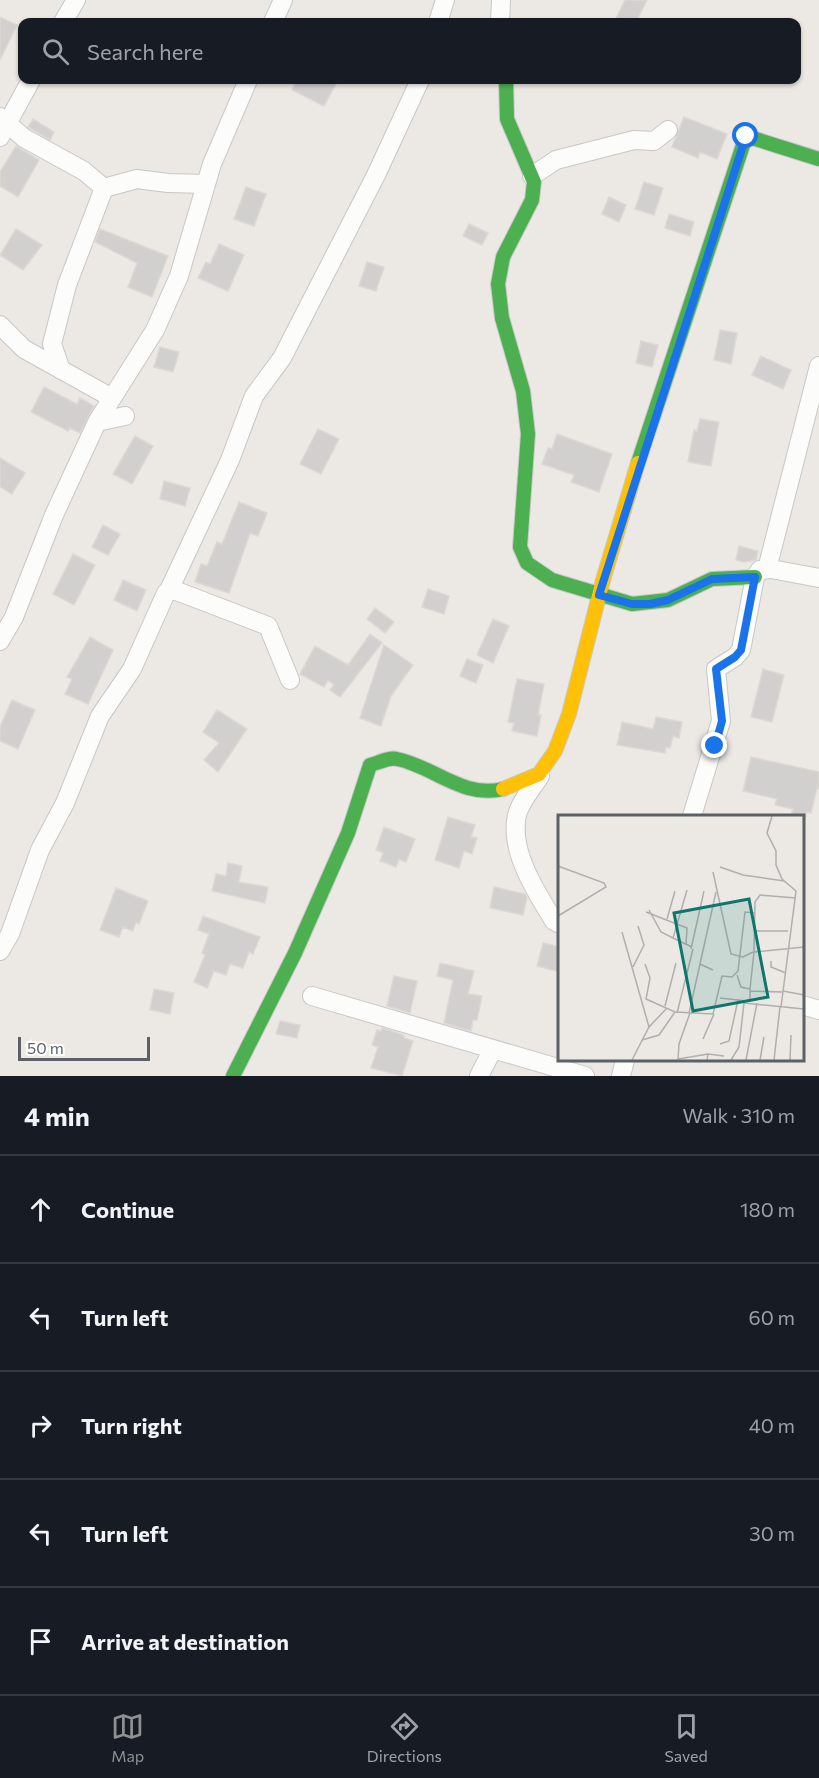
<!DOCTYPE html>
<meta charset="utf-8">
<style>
body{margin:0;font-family:Commissioner,sans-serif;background:#20242c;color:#f1f3f6}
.scale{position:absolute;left:18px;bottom:15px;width:132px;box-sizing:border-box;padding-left:6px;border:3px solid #5b6165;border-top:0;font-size:16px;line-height:21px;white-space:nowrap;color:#5b6165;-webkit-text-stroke:4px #fff;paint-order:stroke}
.stop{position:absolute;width:18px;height:18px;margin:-14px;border:4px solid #1a73e8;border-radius:50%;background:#fff}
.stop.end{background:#1a73e8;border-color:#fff;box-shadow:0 2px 6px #0008}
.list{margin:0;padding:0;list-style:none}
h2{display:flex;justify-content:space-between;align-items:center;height:78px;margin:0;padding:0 24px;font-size:26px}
h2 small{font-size:20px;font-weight:400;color:#9ea1a6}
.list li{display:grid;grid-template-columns:39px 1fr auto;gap:18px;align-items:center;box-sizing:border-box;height:108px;padding:0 24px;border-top:2px solid #363941}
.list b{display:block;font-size:22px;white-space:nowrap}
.list em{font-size:20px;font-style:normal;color:#9ea1a6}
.icon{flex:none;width:33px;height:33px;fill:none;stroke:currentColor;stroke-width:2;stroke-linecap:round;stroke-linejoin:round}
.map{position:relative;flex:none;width:819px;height:1076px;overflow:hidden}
.search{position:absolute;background:#171b24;box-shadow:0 2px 4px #0004;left:18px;right:18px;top:18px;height:66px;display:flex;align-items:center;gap:15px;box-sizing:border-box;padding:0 21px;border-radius:12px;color:#9ea1a6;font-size:22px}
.sheet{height:618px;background:#171b24}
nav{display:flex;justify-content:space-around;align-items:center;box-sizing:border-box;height:84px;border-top:2px solid #363941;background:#171b24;font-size:16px;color:#9ea1a6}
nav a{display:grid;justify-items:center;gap:3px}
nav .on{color:#8e9192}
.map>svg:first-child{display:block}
</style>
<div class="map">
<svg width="819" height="1076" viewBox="0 0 819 1076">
<rect width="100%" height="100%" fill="#ece9e5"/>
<path fill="#d2d0ce" stroke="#dcd8d4" stroke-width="1.5" d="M625,0H647L636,22H614Z
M0,17L17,25L0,60Z
M297,80H338L324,106L292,90Z
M684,117L727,134L717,159L700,152L698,158L672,147Z
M33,119L54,132L50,140L28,127Z
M16,146L39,160L18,197L0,186V172Z
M644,182L663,188L654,215L635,209Z
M246,187L266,194L254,226L234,219Z
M609,197L626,205L619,222L602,214Z
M669,214L694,222L690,236L665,228Z
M469,224L488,233L482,245L463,236Z
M16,229L42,245L23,270L0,255Z
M100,229L168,256L152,297L128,287L137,263L95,242Z
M219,244L244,255L228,291L198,278L206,262L210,264Z
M367,262L384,267L376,291L359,286Z
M720,330L737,333L731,364L714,360Z
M641,341L658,345L652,367L636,363Z
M160,347L179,352L173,372L154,367Z
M761,356L791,370L783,389L752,375Z
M44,387L77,404L80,398L94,406L80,433L70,428L68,431L31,412Z
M700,419L719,422L711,466L688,462L694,430L697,431Z
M318,429L339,439L321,474L300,464Z
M557,434L612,454L599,492L571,482L574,475L542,464L548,448L552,449Z
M135,436L153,446L132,484L113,474Z
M0,458L25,473L12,494L0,487Z
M164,481L190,488L185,506L160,499Z
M239,502L267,513L258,536L250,533L229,593L195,582L201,564L207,566L217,542L222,544Z
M103,525L120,534L108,555L92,547Z
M739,546L758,551L756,560L744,562L736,560Z
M73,554L95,565L74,605L53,594Z
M123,580L146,590L137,611L114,600Z
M428,589L449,596L444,614L422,607Z
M375,608L394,622L385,633L367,619Z
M493,619L509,626L493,663L477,655Z
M370,634L382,643L340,697L330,690L334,685L328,680L324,687L300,674L315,646L348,665Z
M90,637L113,650L88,704L65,694L72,679L67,677Z
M384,645L413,665L391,696L381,726L360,718Z
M467,659L483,665L476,683L460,676Z
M763,669L784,675L772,722L751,717Z
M517,679L544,684L538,715H541L537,736L512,731L514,723L508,722Z
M12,700L35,710L18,749L0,741V727Z
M217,710L247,729L218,772L204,760L219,743L203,732Z
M656,717L682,722L679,738L673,736L670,748L666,747L665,753L617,745L622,722L653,729Z
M751,757L819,772V789L817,788L811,813L807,812L805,818L791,815L793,809L775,805L777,799L743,791Z
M448,817L475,825L471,837L477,838L472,854L464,851L459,868L435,860Z
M384,827L415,839L406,862L399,859L396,867L380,861L383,853L376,850Z
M228,863L242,866L239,882L268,887L265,903L212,891L216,874L226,876Z
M494,887L525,894L527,898L523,915L490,908Z
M116,888L148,901L139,924L136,922L133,931L123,927L119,937L100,930Z
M203,916L260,937L253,954L249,952L243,968L230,964L226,975L214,971L207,988L194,982L205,955L202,953L209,934L198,930Z
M543,943L560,947V972L537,966Z
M440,963L474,971L468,994L482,996L477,1020H473L471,1031L444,1023L453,980L437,976Z
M394,976L417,981L410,1013L387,1006Z
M154,989L174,993L170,1014L150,1010Z
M280,1021L300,1025L297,1038L276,1034Z
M382,1028L404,1035V1038L413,1041L402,1076L371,1068L378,1047L372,1045L377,1030L381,1031Z"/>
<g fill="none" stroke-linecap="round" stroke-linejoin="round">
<g stroke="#c7c7c6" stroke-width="20">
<path id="street" d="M63,22L76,0
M273,22L283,0
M438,22L445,0
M500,22L501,0
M0,117L24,138L84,171L104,188L67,285L52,344L61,370
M0,137L31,80
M532,176L556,160L634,140L654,141L668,130
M104,188L137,179L168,183L206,184
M0,325L24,349L112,398
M97,422L155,330L179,276L212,164L248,80
M767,569L819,366
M169,590L230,460L254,396L282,358L376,175L420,80
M0,641L14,617L54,515L97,422L125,416
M540,776C532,789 517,805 516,821C512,856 537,893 554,921L560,924
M692,816L721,721L716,669L735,657L741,650L755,577L760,570L771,569L819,578
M0,951L10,934L40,850L65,803L100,716L132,669L166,593L174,590L268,626L290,680
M312,996L585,1076
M802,1005L819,1010
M479,1076L493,1049
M621,1076L625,1060"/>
</g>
<g stroke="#c8c8c8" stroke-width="16">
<path id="fast" d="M506,80L507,119L534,182L532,200L503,257L498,284L502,318L523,391L528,434L520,547L527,563L552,580L632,604L668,600L712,579L755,577
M638,463L746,136L819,159
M233,1076L295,953L348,833L370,765C378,763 389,757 397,759C433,766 463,799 503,789"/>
</g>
<g stroke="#c8c8c8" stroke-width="16">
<path id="slow" d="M503,789L539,774L555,751L569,714L603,580L638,463"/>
</g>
<use href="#street" stroke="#fcfcfb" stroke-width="18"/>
<use href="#fast" stroke="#4caf50" stroke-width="14"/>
<use href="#slow" stroke="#ffc107" stroke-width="14"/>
</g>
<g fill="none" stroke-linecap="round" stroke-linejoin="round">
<path stroke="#1a73e8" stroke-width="8" d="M715,746L722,721L716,669L735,657L741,650L755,577L712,579L668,600L650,604H632L599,595L746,136"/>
</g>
<g transform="translate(558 815)">
<rect width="246" height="246" fill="#ece9e5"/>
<path fill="none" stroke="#aeafae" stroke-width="1.5" d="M214,1L209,18L218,36V50L224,64L238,76L223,192M0,51L46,68L48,72L0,101M162,52L185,60L226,66M155,57L173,139L185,142L195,137M129,75L115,123L134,132M91,95L103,117L115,123M88,97L129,113L128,130M109,104L117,76M197,116H230M64,117L91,212M133,134L146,76M196,136L197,87L202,80L238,83M213,146V152L228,158M87,149L92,163L88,184L117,197L155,199L164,161L174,162L180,156L187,97L197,98M142,149L158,77M75,152L86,130L80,111M179,160L183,172L192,174V187M192,174L196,137L246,132M192,176L224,177M225,176L246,180M162,183L189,186M107,191L118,148M119,198L135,134M131,198L142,149L155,155M145,224L156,199M84,225L101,220L117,197M162,229L171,226L180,185M120,244L150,239M74,245L91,212L109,193M120,245L121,229L132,198M149,245L150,239L166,241M173,245L181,232L186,188L246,194M188,245L199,188M202,245L206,222M216,245L222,192M232,245L233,220"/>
<path fill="#0f766e" fill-opacity="0.15" stroke="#0f766e" stroke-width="3" d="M191,84L210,182L135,196L116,98Z"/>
<rect width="246" height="246" fill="none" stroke="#5b6165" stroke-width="3"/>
</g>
</svg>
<div class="scale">50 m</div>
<div class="stop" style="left:746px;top:136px"></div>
<div class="stop end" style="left:715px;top:746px"></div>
<div class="search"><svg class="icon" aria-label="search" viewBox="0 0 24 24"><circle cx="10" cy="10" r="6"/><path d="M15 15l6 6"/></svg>Search here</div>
</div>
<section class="sheet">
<h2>4 min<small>Walk · 310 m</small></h2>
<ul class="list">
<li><svg class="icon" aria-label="ahead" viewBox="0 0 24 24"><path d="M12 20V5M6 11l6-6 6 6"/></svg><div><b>Continue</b></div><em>180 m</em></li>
<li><svg class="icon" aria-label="left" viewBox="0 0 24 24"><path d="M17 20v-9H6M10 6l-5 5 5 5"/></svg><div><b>Turn left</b></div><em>60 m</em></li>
<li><svg class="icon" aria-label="right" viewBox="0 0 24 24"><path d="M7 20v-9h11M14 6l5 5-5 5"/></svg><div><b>Turn right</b></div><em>40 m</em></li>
<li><svg class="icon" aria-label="left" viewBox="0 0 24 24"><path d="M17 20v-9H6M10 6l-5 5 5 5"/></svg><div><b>Turn left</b></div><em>30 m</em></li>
<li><svg class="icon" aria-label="arrive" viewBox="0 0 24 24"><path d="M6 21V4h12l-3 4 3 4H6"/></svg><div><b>Arrive at destination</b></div></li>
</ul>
</section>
<nav>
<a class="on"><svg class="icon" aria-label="map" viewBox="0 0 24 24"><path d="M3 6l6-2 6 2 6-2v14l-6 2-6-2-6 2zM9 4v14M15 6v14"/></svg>Map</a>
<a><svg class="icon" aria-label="directions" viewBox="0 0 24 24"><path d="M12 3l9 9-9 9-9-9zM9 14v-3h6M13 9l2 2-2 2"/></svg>Directions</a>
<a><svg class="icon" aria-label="saved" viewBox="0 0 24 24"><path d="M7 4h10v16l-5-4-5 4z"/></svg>Saved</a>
</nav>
